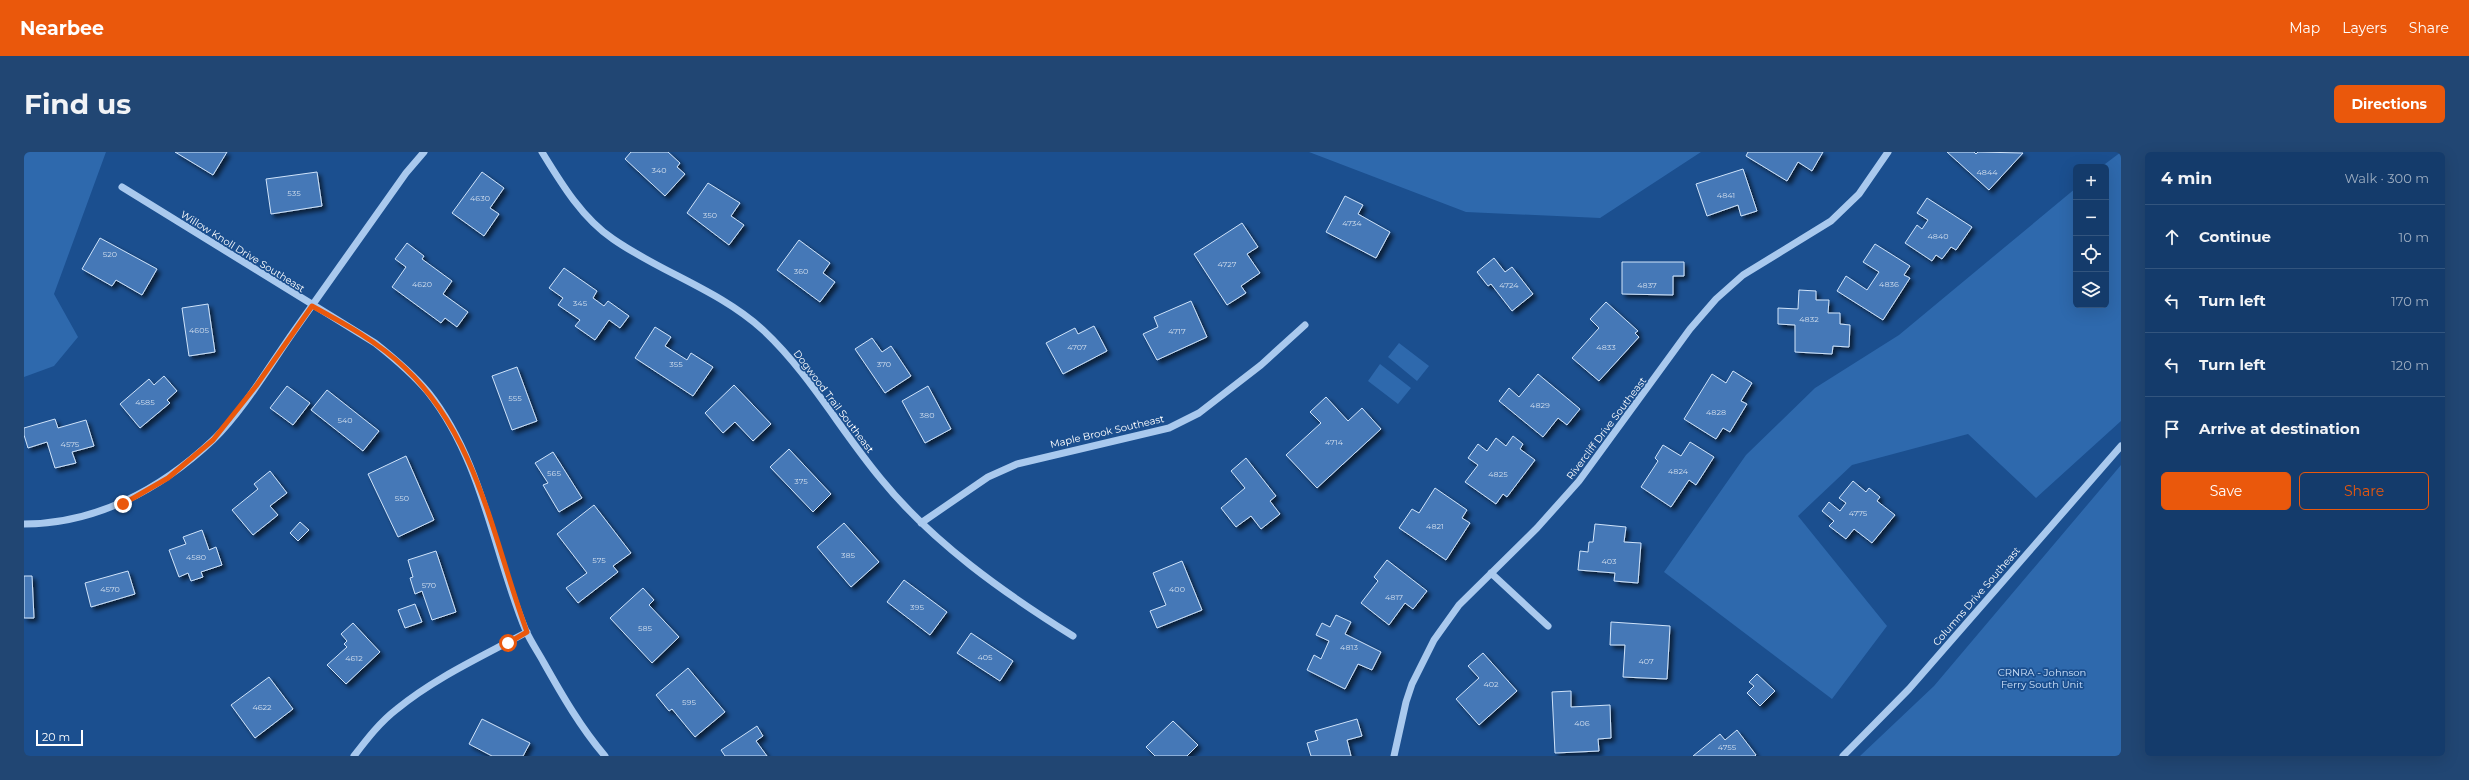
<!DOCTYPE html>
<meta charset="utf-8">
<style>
body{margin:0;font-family:Montserrat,sans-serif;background:#214673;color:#f1f3f6}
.controls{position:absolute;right:12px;top:12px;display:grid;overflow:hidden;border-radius:6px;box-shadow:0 4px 16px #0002}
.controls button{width:36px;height:36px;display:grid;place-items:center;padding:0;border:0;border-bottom:1px solid #33557e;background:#143b6b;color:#f1f3f6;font:20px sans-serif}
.scale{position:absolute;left:12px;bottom:10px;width:47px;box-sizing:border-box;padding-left:4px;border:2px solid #fff;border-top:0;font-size:11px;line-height:14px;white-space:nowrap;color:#fff;-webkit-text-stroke:3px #1b4f8f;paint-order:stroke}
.stop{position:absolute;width:12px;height:12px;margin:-9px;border:3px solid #ea580c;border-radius:50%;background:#fff}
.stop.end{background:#ea580c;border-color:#fff;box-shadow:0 1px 4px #0008}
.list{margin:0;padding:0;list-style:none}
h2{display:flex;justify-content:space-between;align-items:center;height:52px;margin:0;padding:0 16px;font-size:17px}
h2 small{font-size:13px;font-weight:400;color:#9dadc1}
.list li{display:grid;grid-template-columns:26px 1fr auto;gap:12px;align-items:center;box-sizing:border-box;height:64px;padding:0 16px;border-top:1px solid #33557e}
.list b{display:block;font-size:15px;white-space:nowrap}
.list em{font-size:13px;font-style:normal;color:#9dadc1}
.actions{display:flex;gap:8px;padding:12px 16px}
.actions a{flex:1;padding:9px 0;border:1px solid #ea580c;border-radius:6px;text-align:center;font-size:14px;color:#ea580c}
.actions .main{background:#ea580c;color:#fff}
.icon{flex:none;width:22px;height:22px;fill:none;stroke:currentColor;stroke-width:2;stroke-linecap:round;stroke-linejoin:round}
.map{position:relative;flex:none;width:2097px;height:604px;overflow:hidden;border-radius:6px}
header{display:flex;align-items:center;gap:24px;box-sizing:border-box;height:56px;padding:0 20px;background:#ea580c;color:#fff}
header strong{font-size:19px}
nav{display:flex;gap:22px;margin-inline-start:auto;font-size:14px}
.intro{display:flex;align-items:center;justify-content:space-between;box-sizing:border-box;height:96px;padding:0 24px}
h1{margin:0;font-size:28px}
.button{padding:10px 18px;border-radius:6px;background:#ea580c;color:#fff;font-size:14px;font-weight:700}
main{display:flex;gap:24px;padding:0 24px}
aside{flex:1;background:#143b6b;border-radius:6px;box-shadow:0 4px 16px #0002}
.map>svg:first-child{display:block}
</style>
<header>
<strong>Nearbee</strong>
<nav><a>Map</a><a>Layers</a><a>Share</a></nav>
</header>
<div class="intro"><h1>Find us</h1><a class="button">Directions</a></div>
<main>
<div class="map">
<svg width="2097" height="604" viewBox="0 0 2097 604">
<defs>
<filter id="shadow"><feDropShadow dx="3.5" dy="3.5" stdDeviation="2" flood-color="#0009"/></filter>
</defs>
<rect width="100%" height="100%" fill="#1b4f8f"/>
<path fill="#2e69ad" d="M0,0H82L30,142L54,185L30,214L0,225Z
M1285,0H1677L1576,66L1442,60Z
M2097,0V269L2012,346L1944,282L1828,313L1774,364L1863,474L1808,547L1640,420L1722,303L1791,236L1875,183L2052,36V153H2082V15H2077Z
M1375,191L1405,214L1393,229L1364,205Z
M1356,212L1387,236L1374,252L1344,229Z
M2097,313V604H1836L1910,534Z"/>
<path fill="#4478b7" stroke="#cfe3fa" filter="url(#shadow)" d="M151,0H203L189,23Z
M607,0H644L656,11L653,15L661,22L641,44L601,7Z
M1724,0H1799L1788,19L1774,10L1763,29L1722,4Z
M1923,0H1950L1952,2L1954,0L1999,1L1965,38Z
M1719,17L1733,59L1717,64L1714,53L1683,64L1672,32Z
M293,20L298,54L247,62L242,27Z
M458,20L480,36L466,56L475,62L460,84L428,61Z
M684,31L716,51L707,64L720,73L705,93L663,61Z
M1321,44L1339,53L1334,62L1366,80L1352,106L1302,80Z
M1903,46L1948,75L1932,98L1927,95L1918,107L1912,103L1908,109L1881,91L1893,73L1898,77L1904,68L1893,61Z
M1218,71L1234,95L1223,102L1236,121L1217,134L1222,141L1203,153L1170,102Z
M76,86L133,117L118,143L92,128L88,134L58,117Z
M775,88L806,111L799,121L811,130L796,150L753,118Z
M383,91L400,104L398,107L428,129L419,142L444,160L433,175L421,166L417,171L368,135L382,115L371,107Z
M1851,92L1886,114L1880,123L1886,126L1859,168L1813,139L1822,124L1843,138L1855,120L1839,110Z
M1470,106L1481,120L1488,115L1509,142L1488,159L1467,132L1464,134L1453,120Z
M1598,110H1660V124H1649V143L1598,142Z
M540,116L573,139L569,146L580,154L584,149L605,164L596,176L585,168L571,188L551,174L556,168L534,153L539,146L525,136Z
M1775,138L1792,139V148H1805L1804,161H1816V172L1826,173L1825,195L1809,194L1808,202L1771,200V173L1754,172V156L1774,157Z
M1167,149L1183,185L1133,208L1119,182L1134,175L1130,165Z
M1582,150L1614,179L1611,181L1615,185L1575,229L1548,206L1575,176L1566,167Z
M184,152L191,200L165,204L158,156Z
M1070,174L1083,199L1039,222L1022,191L1051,176L1054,182Z
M631,175L647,185L641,194L663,208L667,201L689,215L669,244L611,206Z
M848,186L858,200L867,194L887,224L861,241L831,197Z
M493,215L513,269L488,278L468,224Z
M1709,219L1728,231L1717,249L1723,252L1706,280L1699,276L1692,287L1660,267L1688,222L1702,231Z
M1514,222L1556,257L1543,273L1534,266L1519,285L1475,249L1485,236L1495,245Z
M140,224L153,239L143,248L146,251L116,276L96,252L125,227L130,233Z
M710,233L747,272L729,289L711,270L699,281L681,261Z
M263,234L286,251L269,273L246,256Z
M904,234L927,277L901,291L878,249Z
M303,238L355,279L339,299L287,258Z
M1302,245L1324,269L1338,256L1357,277L1293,336L1262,303L1297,271L1286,260Z
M31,267L34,276L62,268L70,294L48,300L52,311L31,316L23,290L4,296L0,283V276Z
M1489,284L1499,292L1496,297L1511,308L1483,345L1479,342L1472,352L1441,330L1454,313L1444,306L1454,292L1463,299L1472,286L1482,294Z
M1666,290L1690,305L1672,333L1665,328L1647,355L1617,335L1634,309L1631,306L1639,293L1657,304Z
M765,297L807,342L789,360L746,315Z
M529,300L558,346L535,360L519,333L524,331L511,311Z
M382,304L410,368L374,385L344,322Z
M1222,306L1252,344L1246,349L1256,362L1237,377L1227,364L1212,375L1197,356L1221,336L1207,319Z
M246,319L263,341L246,354L254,363L229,383L208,358L234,337L230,332Z
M1829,329L1842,340L1845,336L1856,345L1853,349L1871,363L1848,391L1830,377L1822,387L1805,374L1810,369L1798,359L1805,350L1816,359L1822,351L1815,346Z
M1411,336L1443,358L1438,366L1446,371L1422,408L1375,376L1388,357L1395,361Z
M570,353L607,401L589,414L594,420L554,451L542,436L563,421L533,382Z
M276,370L285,378L274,389L266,381Z
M820,371L855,410L827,435L793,395Z
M1571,372L1602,375L1600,390L1617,391L1614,431L1590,429L1591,421L1554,418L1556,399L1564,400L1565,390H1569Z
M178,378L185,398L192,395L198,413L177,420L179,425L167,429L164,421L155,425L145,398L162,392L159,385Z
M412,399L432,460L408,468L398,439L391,442L386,426L389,425L384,408Z
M1363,408L1403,439L1389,457L1381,451L1365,473L1337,451L1354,429L1350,425Z
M1158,409L1178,458L1133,476L1126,459L1142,453L1129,421Z
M104,419L111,442L67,455L61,431Z
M0,424H8L10,466H0Z
M880,428L923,460L906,483L863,450Z
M619,436L630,448L625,453L655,485L628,511L586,466Z
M391,452L398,470L381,476L374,458Z
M1312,463L1327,470L1321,482L1357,500L1348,518L1334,512L1321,537L1283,518L1290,503L1297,507L1305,489L1292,483L1298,471L1306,475Z
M1587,470L1646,474L1643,527L1599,525L1601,493H1586Z
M329,471L356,500L322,532L303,513L323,495L320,492L323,489L317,482Z
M947,481L989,509L976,529L933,501Z
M1459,501L1493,539L1455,573L1432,547L1455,526L1444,514Z
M664,516L701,560L671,585L648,557L645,559L632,543Z
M1733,522L1751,539L1736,554L1723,541L1730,534L1725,530Z
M245,525L269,557L231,586L207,553Z
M1547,539V555L1586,553L1587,586L1574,587L1575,599L1531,601L1528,540Z
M458,567L506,591L499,604H468L445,592Z
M1333,567L1338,584L1323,588L1327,604H1287L1283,591L1294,588L1291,579Z
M1149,569L1174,593L1163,604H1131L1122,595Z
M733,574L739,584L732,589L743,604H701L697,598Z
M1713,578L1732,603L1731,604H1669L1696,582L1701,588Z"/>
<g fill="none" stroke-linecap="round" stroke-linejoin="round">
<path stroke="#a9c9ee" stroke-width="7" d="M518,0C537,31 558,66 589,87C638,121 695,138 739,178C786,222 816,278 857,327C909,391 980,441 1049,484
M98,35L351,191C370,206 388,221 404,240C459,309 469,400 502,479C507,490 514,500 520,511C538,543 557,576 581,604
M897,371L964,325L993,312L1145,276L1175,261L1237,213L1281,173
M0,372C72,372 137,337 189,288C219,259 246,213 270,179C307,126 345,74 382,21L400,0
M1467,421L1524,474
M330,604C343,587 356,570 373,557C412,525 459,504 503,480
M1370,604L1382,550L1388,532L1410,488L1435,453L1513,376L1555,329L1666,177L1692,147L1719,123L1807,69L1835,42L1864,0
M1819,604L1885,537L2097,294"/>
</g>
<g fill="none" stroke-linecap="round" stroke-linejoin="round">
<path stroke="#ea580c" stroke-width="5" d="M99,352L144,326L189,288L232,234L288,154C321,172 354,190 381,216C454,284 470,391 503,480L484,491"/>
</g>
<g text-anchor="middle" stroke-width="3.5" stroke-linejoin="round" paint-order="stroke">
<g font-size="8" fill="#d0dded">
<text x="635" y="21">340</text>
<text x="1963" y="23">4844</text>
<text x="270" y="44">535</text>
<text x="1702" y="46">4841</text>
<text x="456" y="49">4630</text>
<text x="686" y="66">350</text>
<text x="1328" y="74">4734</text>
<text x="1914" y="87">4840</text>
<text x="86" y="105">520</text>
<text x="1203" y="115">4727</text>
<text x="777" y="122">360</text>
<text x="398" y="135">4620</text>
<text x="1865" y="135">4836</text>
<text x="1485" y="136">4724</text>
<text x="1623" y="136">4837</text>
<text x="556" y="154">345</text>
<text x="1785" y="170">4832</text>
<text x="175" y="181">4605</text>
<text x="1153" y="182">4717</text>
<text x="1053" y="198">4707</text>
<text x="1582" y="198">4833</text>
<text x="652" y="215">355</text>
<text x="860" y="215">370</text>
<text x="491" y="249">555</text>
<text x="121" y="253">4585</text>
<text x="1516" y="256">4829</text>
<text x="1692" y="263">4828</text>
<text x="903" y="266">380</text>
<text x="321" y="271">540</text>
<text x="1310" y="293">4714</text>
<text x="46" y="295">4575</text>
<text x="1654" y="322">4824</text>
<text x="530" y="324">565</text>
<text x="1474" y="325">4825</text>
<text x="777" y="332">375</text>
<text x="378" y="349">550</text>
<text x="1834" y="364">4775</text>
<text x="1411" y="377">4821</text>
<text x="824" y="406">385</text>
<text x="172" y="408">4580</text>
<text x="575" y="411">575</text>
<text x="1585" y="412">403</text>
<text x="405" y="436">570</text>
<text x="86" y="440">4570</text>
<text x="1153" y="440">400</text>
<text x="1370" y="448">4817</text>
<text x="893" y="458">395</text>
<text x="621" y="479">585</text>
<text x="1325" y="498">4813</text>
<text x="961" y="508">405</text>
<text x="330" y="509">4612</text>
<text x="1622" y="512">407</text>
<text x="1467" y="535">402</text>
<text x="665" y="553">595</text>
<text x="238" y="558">4622</text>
<text x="1558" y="574">406</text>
<text x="1703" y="598">4755</text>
</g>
<g font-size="10" fill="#fff" stroke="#1b4f8f">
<text transform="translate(219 99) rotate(32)" y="4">Willow Knoll Drive Southeast</text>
<text transform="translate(810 249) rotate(53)" y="4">Dogwood Trail Southeast</text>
<text transform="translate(1582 276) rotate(-53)" y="4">Rivercliff Drive Southeast</text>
<text transform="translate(1083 279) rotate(-13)" y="4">Maple Brook Southeast</text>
<text transform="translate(1952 444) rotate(-49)" y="4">Columns Drive Southeast</text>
</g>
<g font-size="10" fill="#cfe3fa" stroke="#1b4f8f">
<text x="2018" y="524">CRNRA - Johnson<tspan x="2018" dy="12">Ferry South Unit</tspan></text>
</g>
</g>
</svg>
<div class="controls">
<button>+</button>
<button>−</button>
<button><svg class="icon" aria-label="locate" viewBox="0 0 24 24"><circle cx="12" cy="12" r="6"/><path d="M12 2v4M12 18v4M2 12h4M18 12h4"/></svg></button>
<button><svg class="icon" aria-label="layers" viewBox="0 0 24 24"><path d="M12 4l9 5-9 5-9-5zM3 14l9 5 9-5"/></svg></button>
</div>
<div class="scale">20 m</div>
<div class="stop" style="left:484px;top:491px"></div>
<div class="stop end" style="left:99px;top:352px"></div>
</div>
<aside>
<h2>4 min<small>Walk · 300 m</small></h2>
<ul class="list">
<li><svg class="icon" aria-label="ahead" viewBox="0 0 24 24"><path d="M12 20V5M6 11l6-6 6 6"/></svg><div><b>Continue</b></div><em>10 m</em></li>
<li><svg class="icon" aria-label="left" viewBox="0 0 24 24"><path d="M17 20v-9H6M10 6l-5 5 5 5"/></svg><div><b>Turn left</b></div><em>170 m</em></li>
<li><svg class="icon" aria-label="left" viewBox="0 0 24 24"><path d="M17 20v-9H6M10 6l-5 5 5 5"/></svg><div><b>Turn left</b></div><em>120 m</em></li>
<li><svg class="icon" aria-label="arrive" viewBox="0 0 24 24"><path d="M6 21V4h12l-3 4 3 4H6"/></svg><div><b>Arrive at destination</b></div></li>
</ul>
<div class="actions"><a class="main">Save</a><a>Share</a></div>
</aside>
</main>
